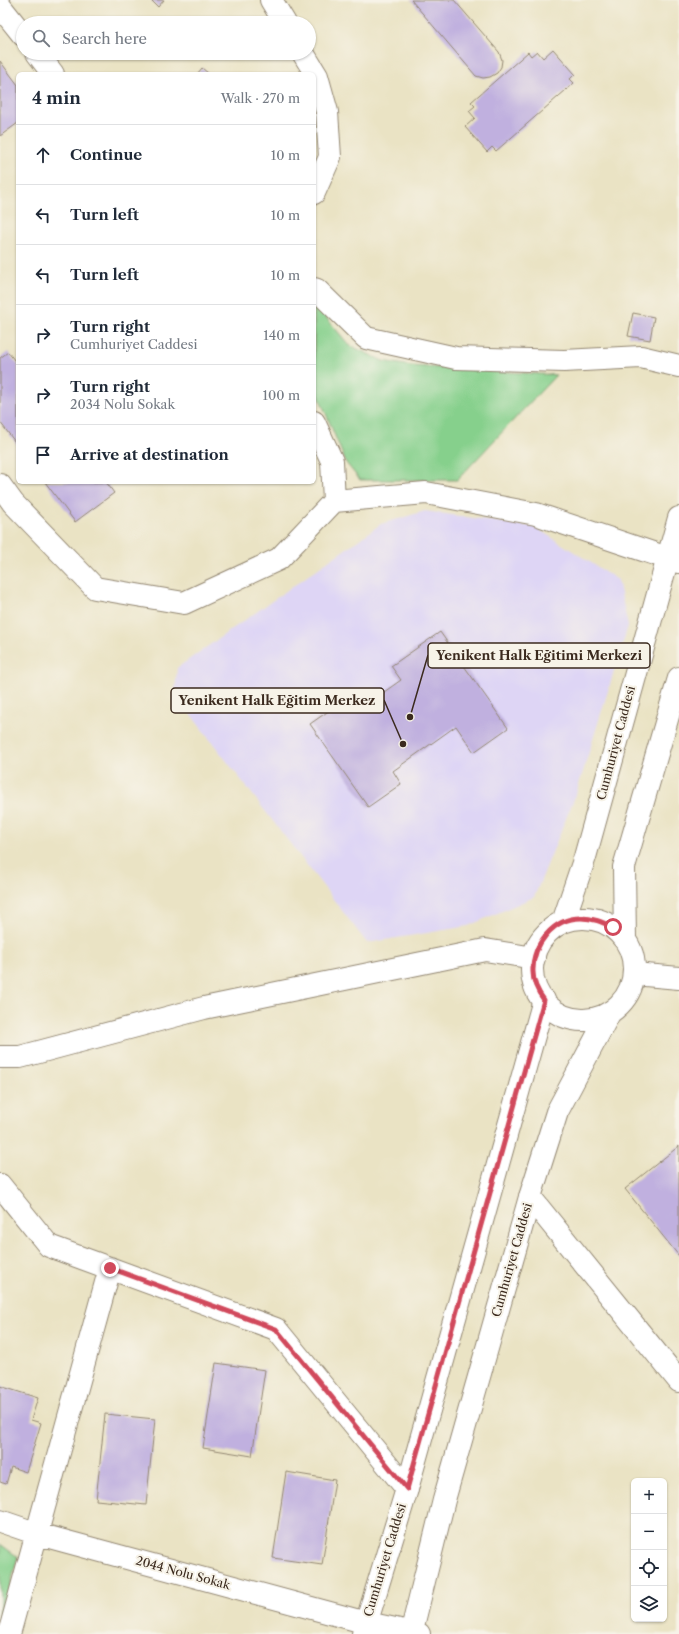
<!DOCTYPE html>
<meta charset="utf-8">
<style>
body{margin:0;font-family:"Libre Caslon Text",serif;background:#f6f6f7;color:#1f2937}
.controls{position:absolute;right:12px;bottom:12px;display:grid;overflow:hidden;border-radius:6px;box-shadow:0 1px 3px #0004}
.controls button{width:36px;height:36px;display:grid;place-items:center;padding:0;border:0;border-bottom:1px solid #e0e1e3;background:#fff;color:#1f2937;font:20px sans-serif}
.stop{position:absolute;width:12px;height:12px;margin:-9px;border:3px solid #d1495b;border-radius:50%;background:#fff}
.stop.end{background:#d1495b;border-color:#fff;box-shadow:0 1px 4px #0008}
.list{margin:0;padding:0;list-style:none}
h2{display:flex;justify-content:space-between;align-items:center;height:52px;margin:0;padding:0 16px;font-size:17px}
h2 small{font-size:13px;font-weight:400;color:#747a83}
.list li{display:grid;grid-template-columns:26px 1fr auto;gap:12px;align-items:center;box-sizing:border-box;height:60px;padding:0 16px;border-top:1px solid #e0e1e3}
.list b{display:block;font-size:15px;white-space:nowrap}
.list p{margin:0;font-size:13px;white-space:nowrap;color:#747a83}
.list em{font-size:13px;font-style:normal;color:#747a83}
.icon{flex:none;width:22px;height:22px;fill:none;stroke:currentColor;stroke-width:2;stroke-linecap:round;stroke-linejoin:round}
.map{position:relative;flex:none;width:679px;height:1634px;overflow:hidden}
.search{position:absolute;background:#fff;box-shadow:0 1px 3px #0004;left:16px;top:16px;width:300px;height:44px;display:flex;align-items:center;gap:10px;box-sizing:border-box;padding:0 14px;border-radius:22px;color:#747a83;font-size:15px}
.panel{position:absolute;background:#fff;box-shadow:0 1px 3px #0004;left:16px;top:72px;width:300px;height:412px;border-radius:6px}
.map>svg:first-child{display:block}
</style>
<div class="map">
<svg width="679" height="1634" viewBox="0 0 679 1634">
<rect width="100%" height="100%" fill="#f7f3e8"/>
<filter id="ink" filterUnits="userSpaceOnUse"><feTurbulence type="fractalNoise" baseFrequency=".025" numOctaves="2"/><feDisplacementMap in="SourceGraphic" scale="8" xChannelSelector="R" yChannelSelector="G"/><feConvolveMatrix kernelMatrix="1 2 1 2 8 2 1 2 1" color-interpolation-filters="sRGB"/></filter>
<filter id="wash" filterUnits="userSpaceOnUse"><feTurbulence type="fractalNoise" baseFrequency=".012" numOctaves="4" result="noise"/><feDisplacementMap in="SourceGraphic" scale="16" xChannelSelector="R" yChannelSelector="G"/><feGaussianBlur stdDeviation="0.9" result="paint"/><feColorMatrix in="noise" values="0 0 0 0 0 0 0 0 0 0 0 0 0 0 0 0 0 1.4 0 .05"/><feComposite in="paint" operator="in"/></filter>
<g filter="url(#wash)">
<rect width="100%" height="100%" fill="#eae3c4"/>
<path fill="#ded5f5" d="M425,511L535,527L618,580L628,626L576,794L534,897L468,926L367,943L175,694L177,668L381,524Z"/>
<path fill="#86d08c" stroke="#607d55" d="M314,303L349,345L383,361L411,366L556,375L457,480H360L346,463L318,394L314,389Z
M0,1544L18,1557L0,1622Z"/>
<g id="blocks">
<path fill="#c0b0df" d="M151,0H164L158,7Z
M411,0H454L499,52L502,60L501,67L497,73L490,77L483,78L476,76Z
M553,49L575,74L570,79L574,83L496,151L492,147L487,152L465,127L475,118L469,111L475,106L471,102L528,52L531,56L537,51L543,58Z
M0,61L18,85V123L0,136Z
M202,68L209,74H197Z
M633,313L654,317L650,340L628,336Z
M8,352L18,365V446L0,422V358Z
M45,482H106L114,493L75,522Z
M440,632L508,728L474,752L456,726L393,771L401,784L368,807L310,724L350,696L360,709L401,680L391,666Z
M679,1146V1256L625,1189Z
M216,1363L265,1370L252,1456L203,1448Z
M0,1386L38,1398L31,1420L41,1423L26,1472L11,1467L6,1484L0,1482Z
M105,1414L155,1419L146,1505L96,1500Z
M286,1472L335,1480L322,1565L273,1558Z"/>
</g>
</g>
<g filter="url(#ink)">
<use href="#blocks" fill-opacity="0" stroke="#928671" stroke-width="1"/>
<g fill="none" stroke-linecap="round" stroke-linejoin="round">
<g stroke="#928671" stroke-width="24">
<path id="minor" d="M271,0L285,23
M0,6L23,35
M37,53L53,74
M303,53L317,76L327,112L330,157L314,193
M314,289L317,290L366,338L456,358L564,361L641,357L679,366
M0,485L13,503L95,588L184,603L279,559L334,501L332,461L314,422
M334,501L426,493L536,514L679,562
M634,974L679,978
M0,1057H20L204,1008L485,950L534,958
M0,1185L49,1246L276,1329L407,1489
M530,1197L679,1381
M0,1521L38,1534L367,1623
M9,1634L110,1268"/>
</g>
<g stroke="#928671" stroke-width="24">
<path id="tertiary" d="M532 969a51 51 0 1 1 102 0a51 51 0 1 1-102 0Z
M563,922L585,857L679,518
M625,940L624,867L679,678
M367,1623L419,1634
M363,1634L407,1489L544,1000
M411,1634L444,1500L530,1197L557,1112L610,1012"/>
</g>
<use href="#minor" stroke="#fff" stroke-width="22"/>
<use href="#tertiary" stroke="#fff" stroke-width="22"/>
</g>
</g>
<g fill="none" stroke-linecap="round" stroke-linejoin="round" filter="url(#ink)">
<path stroke="#d1495b" stroke-width="5" d="M110,1268L276,1329L407,1489L544,1000C538,992 533,983 533,972C532,945 553,918 581,918C593,918 602,922 613,927"/>
</g>
<g text-anchor="middle" stroke-width="4" stroke-linejoin="round" paint-order="stroke">
<g font-size="12" fill="#3b2a1e" stroke="#f7f3e8">
<text transform="translate(616 743) rotate(-75)" y="4">Cumhuriyet Caddesi</text>
<text transform="translate(512 1260) rotate(-74)" y="4">Cumhuriyet Caddesi</text>
<text transform="translate(385 1560) rotate(-73)" y="4">Cumhuriyet Caddesi</text>
<text transform="translate(183 1573) rotate(15)" y="4">2044 Nolu Sokak</text>
</g>
</g>
<path fill="none" stroke="#3b2a1e" stroke-width="1.5" d="M410 717L428 655M403 744L384 700"/>
<g fill="#3b2a1e" stroke="#f7f3e8" stroke-width="1.5">
<circle cx="410" cy="717" r="4"/>
<circle cx="403" cy="744" r="4"/>
</g>
<g fill="#f7f3e8" stroke="#3b2a1e" stroke-width="1.5">
<rect x="428" y="643" width="222" height="25" rx="4"/>
<rect x="171" y="688" width="213" height="25" rx="4"/>
</g>
<g font-size="13" text-anchor="middle" font-weight="bold" fill="#3b2a1e">
<text x="539" y="660">Yenikent Halk Eğitimi Merkezi</text>
<text x="277" y="705">Yenikent Halk Eğitim Merkez</text>
</g>
</svg>
<div class="controls">
<button>+</button>
<button>−</button>
<button><svg class="icon" aria-label="locate" viewBox="0 0 24 24"><circle cx="12" cy="12" r="6"/><path d="M12 2v4M12 18v4M2 12h4M18 12h4"/></svg></button>
<button><svg class="icon" aria-label="layers" viewBox="0 0 24 24"><path d="M12 4l9 5-9 5-9-5zM3 14l9 5 9-5"/></svg></button>
</div>
<div class="stop" style="left:613px;top:927px"></div>
<div class="stop end" style="left:110px;top:1268px"></div>
<div class="search"><svg class="icon" aria-label="search" viewBox="0 0 24 24"><circle cx="10" cy="10" r="6"/><path d="M15 15l6 6"/></svg>Search here</div>
<section class="panel">
<h2>4 min<small>Walk · 270 m</small></h2>
<ul class="list">
<li><svg class="icon" aria-label="ahead" viewBox="0 0 24 24"><path d="M12 20V5M6 11l6-6 6 6"/></svg><div><b>Continue</b></div><em>10 m</em></li>
<li><svg class="icon" aria-label="left" viewBox="0 0 24 24"><path d="M17 20v-9H6M10 6l-5 5 5 5"/></svg><div><b>Turn left</b></div><em>10 m</em></li>
<li><svg class="icon" aria-label="left" viewBox="0 0 24 24"><path d="M17 20v-9H6M10 6l-5 5 5 5"/></svg><div><b>Turn left</b></div><em>10 m</em></li>
<li><svg class="icon" aria-label="right" viewBox="0 0 24 24"><path d="M7 20v-9h11M14 6l5 5-5 5"/></svg><div><b>Turn right</b><p>Cumhuriyet Caddesi</p></div><em>140 m</em></li>
<li><svg class="icon" aria-label="right" viewBox="0 0 24 24"><path d="M7 20v-9h11M14 6l5 5-5 5"/></svg><div><b>Turn right</b><p>2034 Nolu Sokak</p></div><em>100 m</em></li>
<li><svg class="icon" aria-label="arrive" viewBox="0 0 24 24"><path d="M6 21V4h12l-3 4 3 4H6"/></svg><div><b>Arrive at destination</b></div></li>
</ul>
</section>
</div>
